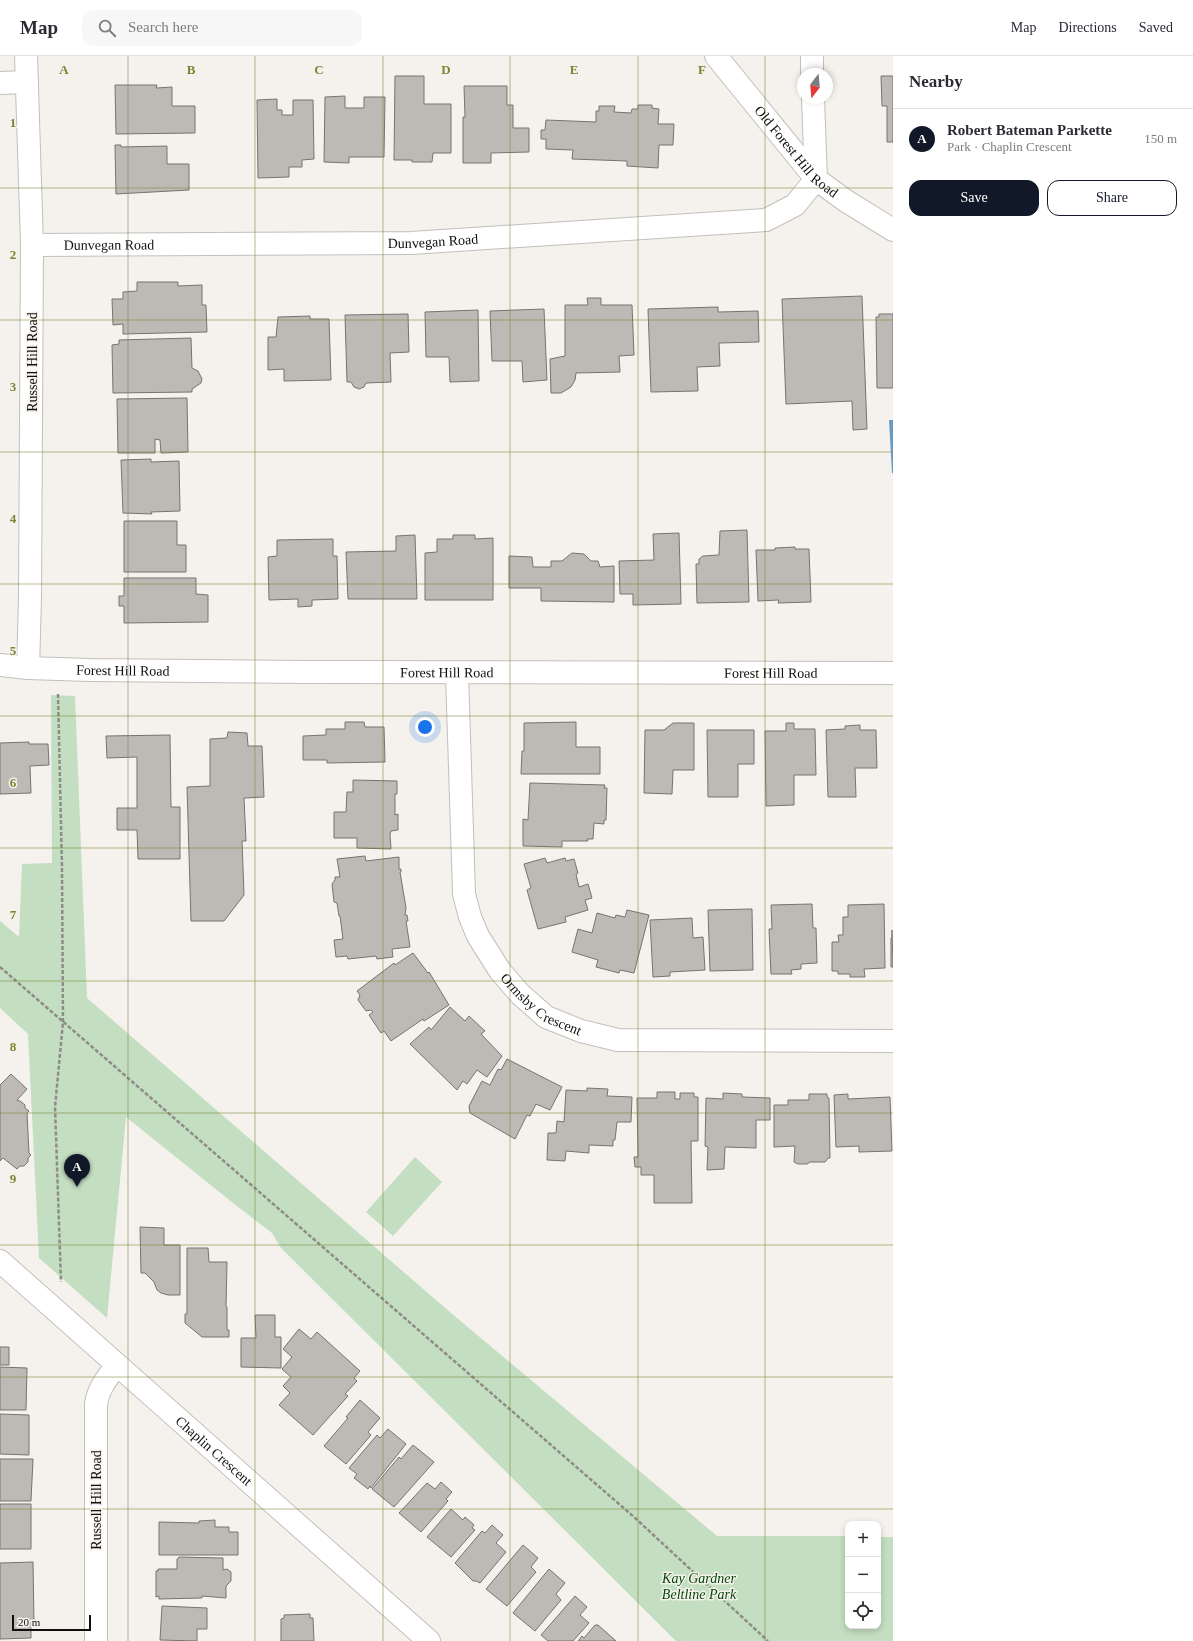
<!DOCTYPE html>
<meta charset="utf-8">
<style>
body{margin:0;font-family:"Times New Roman",serif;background:#f7f7f7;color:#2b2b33}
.controls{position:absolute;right:12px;bottom:12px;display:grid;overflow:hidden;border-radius:8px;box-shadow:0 2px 6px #0003}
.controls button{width:36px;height:36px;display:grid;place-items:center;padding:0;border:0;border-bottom:1px solid #e1e1e2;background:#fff;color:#2b2b33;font:20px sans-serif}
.compass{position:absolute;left:797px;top:12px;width:36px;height:36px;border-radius:50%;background:#fff;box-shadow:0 2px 6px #0003;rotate:196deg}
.scale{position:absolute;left:12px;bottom:10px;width:79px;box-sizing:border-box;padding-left:4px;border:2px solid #100f0d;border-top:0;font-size:11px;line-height:14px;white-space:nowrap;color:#100f0d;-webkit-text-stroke:3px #f5f2ed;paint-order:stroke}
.you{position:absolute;left:425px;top:671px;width:14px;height:14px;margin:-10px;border:3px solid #fff;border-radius:50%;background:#1a73e8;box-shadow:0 0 0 6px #1a73e833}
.badge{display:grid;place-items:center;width:26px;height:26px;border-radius:50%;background:#111827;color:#fff;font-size:13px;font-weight:700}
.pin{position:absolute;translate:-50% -33px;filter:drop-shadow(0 1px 2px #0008)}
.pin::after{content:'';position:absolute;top:21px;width:14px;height:12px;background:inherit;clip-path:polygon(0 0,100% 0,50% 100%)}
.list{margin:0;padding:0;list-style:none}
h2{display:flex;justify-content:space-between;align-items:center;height:52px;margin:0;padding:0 16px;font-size:17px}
h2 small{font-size:13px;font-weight:400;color:#7c7c81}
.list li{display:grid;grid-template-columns:26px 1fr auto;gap:12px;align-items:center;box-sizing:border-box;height:60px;padding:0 16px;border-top:1px solid #e1e1e2}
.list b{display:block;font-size:15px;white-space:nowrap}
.list p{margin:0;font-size:13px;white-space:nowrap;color:#7c7c81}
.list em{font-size:13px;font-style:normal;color:#7c7c81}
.actions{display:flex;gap:8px;padding:12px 16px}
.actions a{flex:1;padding:9px 0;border:1px solid #111827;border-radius:12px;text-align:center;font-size:14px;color:#111827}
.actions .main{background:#111827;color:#fff}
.icon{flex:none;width:22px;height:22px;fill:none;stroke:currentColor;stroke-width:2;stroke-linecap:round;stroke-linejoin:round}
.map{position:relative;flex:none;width:893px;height:1585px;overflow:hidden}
header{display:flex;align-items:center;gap:24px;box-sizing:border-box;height:56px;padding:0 20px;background:#fff;border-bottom:1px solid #e1e1e2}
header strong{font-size:19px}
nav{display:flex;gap:22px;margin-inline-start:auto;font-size:14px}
.search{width:280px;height:36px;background:#f7f7f7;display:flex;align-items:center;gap:10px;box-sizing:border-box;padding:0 14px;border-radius:12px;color:#7c7c81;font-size:15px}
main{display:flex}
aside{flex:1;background:#fff}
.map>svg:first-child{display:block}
</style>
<header>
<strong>Map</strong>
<div class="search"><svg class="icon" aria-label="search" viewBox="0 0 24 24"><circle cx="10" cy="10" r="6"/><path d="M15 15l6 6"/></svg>Search here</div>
<nav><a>Map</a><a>Directions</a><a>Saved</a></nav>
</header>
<main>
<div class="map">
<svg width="893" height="1585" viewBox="0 0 893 1585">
<rect width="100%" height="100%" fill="#f5f2ed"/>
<path fill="#c3dec1" d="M51,639L75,640L87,942L451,1257L717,1480H848V1570H878V1481H893V1585H676L281,1192L272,1177L233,1147L126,1061L107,1262L39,1202L28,978L0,952V865L19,881L22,808L52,807Z
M415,1101L442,1126L393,1180L366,1156Z"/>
<path fill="#689bc3" d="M889,364H893V417H892Z"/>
<path fill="#bdbab5" stroke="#777470" d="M395,20H424V48H451V97H433L432,106H412V104H394Z
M881,20H893V86H887V50H882Z
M115,29H157L156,32L172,31V50H195V77L116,78Z
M464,30H507V49H513V72H529V96L491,97V107H463V61H465Z
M345,40V52H364V41H385L384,101H349V107L324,106L325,41Z
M277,43V54H282V59H293V44H313L314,103L302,104V111H289V121L258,122L257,44Z
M638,49H652V52L659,53L658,68H674L673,89H659L658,112L627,110V105L572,103L573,94L546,93V83H541V74H545L546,64L596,66V55H599V50H615L614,56L631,57L632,53H638Z
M115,89H121V91L167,90V108H189V134L116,138Z
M137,226H178V230L202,229V249H206L207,276L123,278V268L113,269L112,243H123V236L137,235Z
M862,240L867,373L853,374L852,345L786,348L782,243Z
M587,242H601V249H632L634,299L619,300L620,316L576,317L575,324L571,331L561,337H551L550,303L565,300V249H588Z
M718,251V256L758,255L759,286L719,287L720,310L697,311L698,335L651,336L648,253Z
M544,253L547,324L523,326L522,305H492L490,255Z
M478,254L479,325L450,326L449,301H426L425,256Z
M408,258L409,296L390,297L391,326L366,327L364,331L359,333L354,331L351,326H347L345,259Z
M879,258H893V332H877L876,261H879Z
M310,260V263H329L331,324L284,325V313L268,314V281H276L278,261Z
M191,282L192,312L198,315L202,323L201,327L192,333V336L113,337L112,289L119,288V284Z
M187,342L188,396L161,397L160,384L155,383V397H118L117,343Z
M151,403V406L179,405L180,455L151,456L152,458L123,457L121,404Z
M124,465H177V489H186V516H124Z
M747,474L749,546L697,547L696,508H699V503L703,500L719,499L720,475Z
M679,477L681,548L633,549V538H620L619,505L654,504L653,478Z
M415,479L417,543H348L346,496L396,495V480Z
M453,479H475V483L493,482V544H425V497L437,496V483H453Z
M333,483V500H337L338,543L312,544V550L298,551V543L269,544L268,501L277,500V484Z
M795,491V493H809L811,546L778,547L779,544L758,545L756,494H775V492Z
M572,497L584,498L591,505H598L600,511L614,510V546L541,545V532H509V500L532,501L533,511H551V505H562Z
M124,522H196V538L208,539V566L124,567V550H119V540H124Z
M345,666H364L365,671H384L385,706L327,707V704H303V680L326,679V673H345Z
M576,666V691H600V718H521L522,695H524V667Z
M673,667H694V714H673L672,738L644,737L645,674H664Z
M786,667H794V673H815L816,719H794V749L766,750L765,675H786Z
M860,669V674H876L877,712H855L856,741H828L826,674L845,673V670Z
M707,674H754V708H738V741H708Z
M228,676L247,677L248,690H262L264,741L244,742L246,785H242L244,839L224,865H191L187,731L210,730V683L227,682Z
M170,679L171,751H180V803H138L137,774H117V752H137V701L107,702L106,680Z
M29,686V688H48L49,709L30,710L31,737L0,738V687Z
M353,724L397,725V738H395V759L398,758V774L391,775L390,778L391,793L357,792V782H334V756H346L347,736H353Z
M530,727L605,729L604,732H607L606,764H604V768L594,767L593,783H587L588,785H562V791L523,790V763L528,764Z
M365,800L366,805L399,801V813H401V816H400L406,852L405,859H407L408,865H406L410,891L392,893L393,901L377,903L376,900L348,903L347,900L336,901L334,884L343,883L340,860H339L337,847L334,846L332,828L335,824V821H340L337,803Z
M545,802L547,807L565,802L566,805L574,803L578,817L576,818L579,831L588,828L592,842L585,844L588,854L565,861L566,866L538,873L527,834L531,832L524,808Z
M812,848L813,872H816L817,907L801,908V913L791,914L792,918H771L769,873H772L771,849Z
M884,848L885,912L864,913L865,921H850V918H838V915H832V886H839L838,879H843V861H848V849Z
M752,853L753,914L710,915L708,854Z
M627,854L649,859L634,917L620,914L619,917L596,911L598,904L572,896L578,873L592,877L597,857L615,862L616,859L625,861Z
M692,862L693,882L703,881L705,914L670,916V920L653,921L650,864Z
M892,874L893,911H891V882H892Z
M413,897L428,917L429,916L449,949L424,965L423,963L391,985L384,975L381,977L369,959L373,956L371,954L366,955L358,944L360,939L357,935L394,907L395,909Z
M450,951L465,965L469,960L485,975L481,978L502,1000L487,1021L477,1014L467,1028L463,1025L457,1034L410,988L429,971L431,974Z
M507,1003L562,1031L550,1054L536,1048L530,1060L527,1059L515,1083L470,1057L469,1050L482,1025L490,1029L498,1013L501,1014Z
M11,1018L27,1033L17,1044L20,1045L25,1049V1052L29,1055L27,1057L29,1097L31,1099L28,1102V1106L24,1110H20L17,1113L3,1102L0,1105V1029Z
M587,1032L608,1033L607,1040L632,1041L631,1066H617L615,1084H613V1090L589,1089V1097L566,1095L565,1105L547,1104L548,1077H556L557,1065L564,1066L566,1034L587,1035Z
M657,1036H675V1043H680V1037H694V1041H698V1085H691L692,1147H654V1119H641V1111H635L634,1101H638L637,1042H657Z
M723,1037L742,1038V1041L770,1042V1064H756V1092L725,1091L724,1113L707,1114L708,1091L705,1090L706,1042L723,1043Z
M809,1038H827V1041L829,1042L830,1102H828L825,1106H810L807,1108H798L794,1106L795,1090L774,1091V1049H788V1044H809Z
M848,1038V1043L890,1041L892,1095L859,1096V1090L836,1091L834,1039Z
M140,1171L164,1172V1189H180V1239H168L161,1237L157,1234L154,1226L145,1217H141Z
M187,1192H208L209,1206H227L226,1251H227V1274H229V1281H202L185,1267V1258H187Z
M255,1259H275V1281H281V1312L241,1311V1282H256Z
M299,1273L311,1283L317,1276L360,1315L354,1322L357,1325L345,1338L348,1340L313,1379L279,1349L290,1337L283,1330L291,1321L282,1313L292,1301L283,1293Z
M0,1291H9V1309H0Z
M0,1311L27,1312L26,1354H0Z
M360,1344L380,1362L368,1376L371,1379L346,1408L324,1390L348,1362L346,1361Z
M0,1358L29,1359V1399L0,1398Z
M388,1373L406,1388L371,1432L370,1430L368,1433L354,1422L357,1418L349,1412L377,1379L380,1382Z
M413,1389L434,1406L394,1451L372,1433L399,1401L401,1403Z
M0,1403H33L31,1445H0Z
M441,1426L452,1436L446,1443L448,1445L421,1476L399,1457L427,1427L435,1433Z
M0,1448H31V1493H0Z
M451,1453L463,1464L465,1461L473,1468L474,1469L472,1472L475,1474L451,1501L427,1481Z
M215,1464V1471H229V1476H238V1499H159V1466L199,1467V1465Z
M492,1469L503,1479L496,1487L506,1496L480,1527L476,1525H473L455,1507L482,1475L485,1477Z
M523,1489L538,1502L531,1511L536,1516L507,1550L486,1533Z
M179,1501L223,1502V1514L227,1513L231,1516V1525L226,1530V1542L202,1540V1542L159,1543V1540L156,1541V1515H158V1513H177V1503Z
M33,1506L34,1569H31V1582L0,1583V1507Z
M549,1513L565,1527L556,1538L561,1544L535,1575L513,1557Z
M575,1540L587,1551L580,1559L589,1567L573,1585H548L541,1579Z
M162,1550L207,1552V1573H197V1585L160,1584Z
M310,1558V1562H313L314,1585H281V1563L284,1562V1559Z
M595,1569H598L616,1585H578L582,1580L584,1582Z"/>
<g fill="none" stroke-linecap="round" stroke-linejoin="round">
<g stroke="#c3bfbb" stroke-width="24">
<g id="minor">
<path d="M26,0L32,189L30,543L28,612"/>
<path id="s1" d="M716,0L816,123L846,145L893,174"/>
<path d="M812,0V18"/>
<path d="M0,27L27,26"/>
<path id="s2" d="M32,189L411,187L766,164L795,149L816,123L813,42"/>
<path id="s3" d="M0,609L28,612L89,614L308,616L893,617"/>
<path id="s4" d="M457,617L464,838L470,861L478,880L500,915L520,938L546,961L581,975L618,984L893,985"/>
<path id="s5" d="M0,1205L429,1585"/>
<path d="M96,1585V1348C98,1332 108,1321 117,1309"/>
</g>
</g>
<path stroke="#8e8c89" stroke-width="2.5" stroke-dasharray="4 2" stroke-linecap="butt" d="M58,638L62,812L63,966L55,1051L61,1226
M0,911L634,1461L768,1585"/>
<use href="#minor" stroke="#fff" stroke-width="22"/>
</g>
<path fill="none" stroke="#798533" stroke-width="1" stroke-opacity="0.55" d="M128,0V1585M255,0V1585M383,0V1585M510,0V1585M638,0V1585M765,0V1585M0,132H893M0,264H893M0,396H893M0,528H893M0,660H893M0,792H893M0,925H893M0,1057H893M0,1189H893M0,1321H893M0,1453H893"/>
<g text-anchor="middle" stroke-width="3" stroke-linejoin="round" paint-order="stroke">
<g font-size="14" fill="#100f0d" stroke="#f5f2ed">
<text dy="5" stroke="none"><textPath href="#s1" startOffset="125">Old Forest Hill Road</textPath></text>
<text dy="5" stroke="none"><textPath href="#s2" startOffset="401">Dunvegan Road</textPath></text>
<text dy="5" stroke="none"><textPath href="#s2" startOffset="77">Dunvegan Road</textPath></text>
<text transform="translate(32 306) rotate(-90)" y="5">Russell Hill Road</text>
<text dy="5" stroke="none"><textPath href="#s3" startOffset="123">Forest Hill Road</textPath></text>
<text dy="5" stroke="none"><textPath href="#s3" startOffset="447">Forest Hill Road</textPath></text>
<text dy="5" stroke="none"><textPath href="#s3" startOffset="771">Forest Hill Road</textPath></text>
<text dy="5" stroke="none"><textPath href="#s4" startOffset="361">Ormsby Crescent</textPath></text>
<text dy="5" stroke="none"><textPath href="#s5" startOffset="286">Chaplin Crescent</textPath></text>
<text transform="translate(96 1444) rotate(-90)" y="5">Russell Hill Road</text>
</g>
<g font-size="14" font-style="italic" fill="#034607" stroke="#f5f2ed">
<text x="699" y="1527">Kay Gardner<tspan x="699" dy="16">Beltline Park</tspan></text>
</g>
</g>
<g font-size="13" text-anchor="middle" font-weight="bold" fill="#798533" stroke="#f5f2ed" stroke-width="3" stroke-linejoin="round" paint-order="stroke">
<text x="64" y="18">A</text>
<text x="191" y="18">B</text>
<text x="319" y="18">C</text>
<text x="446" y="18">D</text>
<text x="574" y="18">E</text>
<text x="702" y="18">F</text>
<text x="13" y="71">1</text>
<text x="13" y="203">2</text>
<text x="13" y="335">3</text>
<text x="13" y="467">4</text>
<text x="13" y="599">5</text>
<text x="13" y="731">6</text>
<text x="13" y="863">7</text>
<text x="13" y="995">8</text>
<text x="13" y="1127">9</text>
</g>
</svg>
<div class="controls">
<button>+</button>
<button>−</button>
<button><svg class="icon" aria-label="locate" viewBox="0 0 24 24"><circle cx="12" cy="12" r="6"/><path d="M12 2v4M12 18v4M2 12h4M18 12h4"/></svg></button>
</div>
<svg class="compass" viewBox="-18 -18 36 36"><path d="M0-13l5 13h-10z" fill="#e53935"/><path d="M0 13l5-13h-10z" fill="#7c7c81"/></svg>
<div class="scale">20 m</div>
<div class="you"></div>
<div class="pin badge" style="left:77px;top:1131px">A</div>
</div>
<aside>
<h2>Nearby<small></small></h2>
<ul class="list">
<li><span class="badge">A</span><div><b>Robert Bateman Parkette</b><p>Park · Chaplin Crescent</p></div><em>150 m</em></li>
</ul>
<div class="actions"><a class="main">Save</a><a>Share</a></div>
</aside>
</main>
